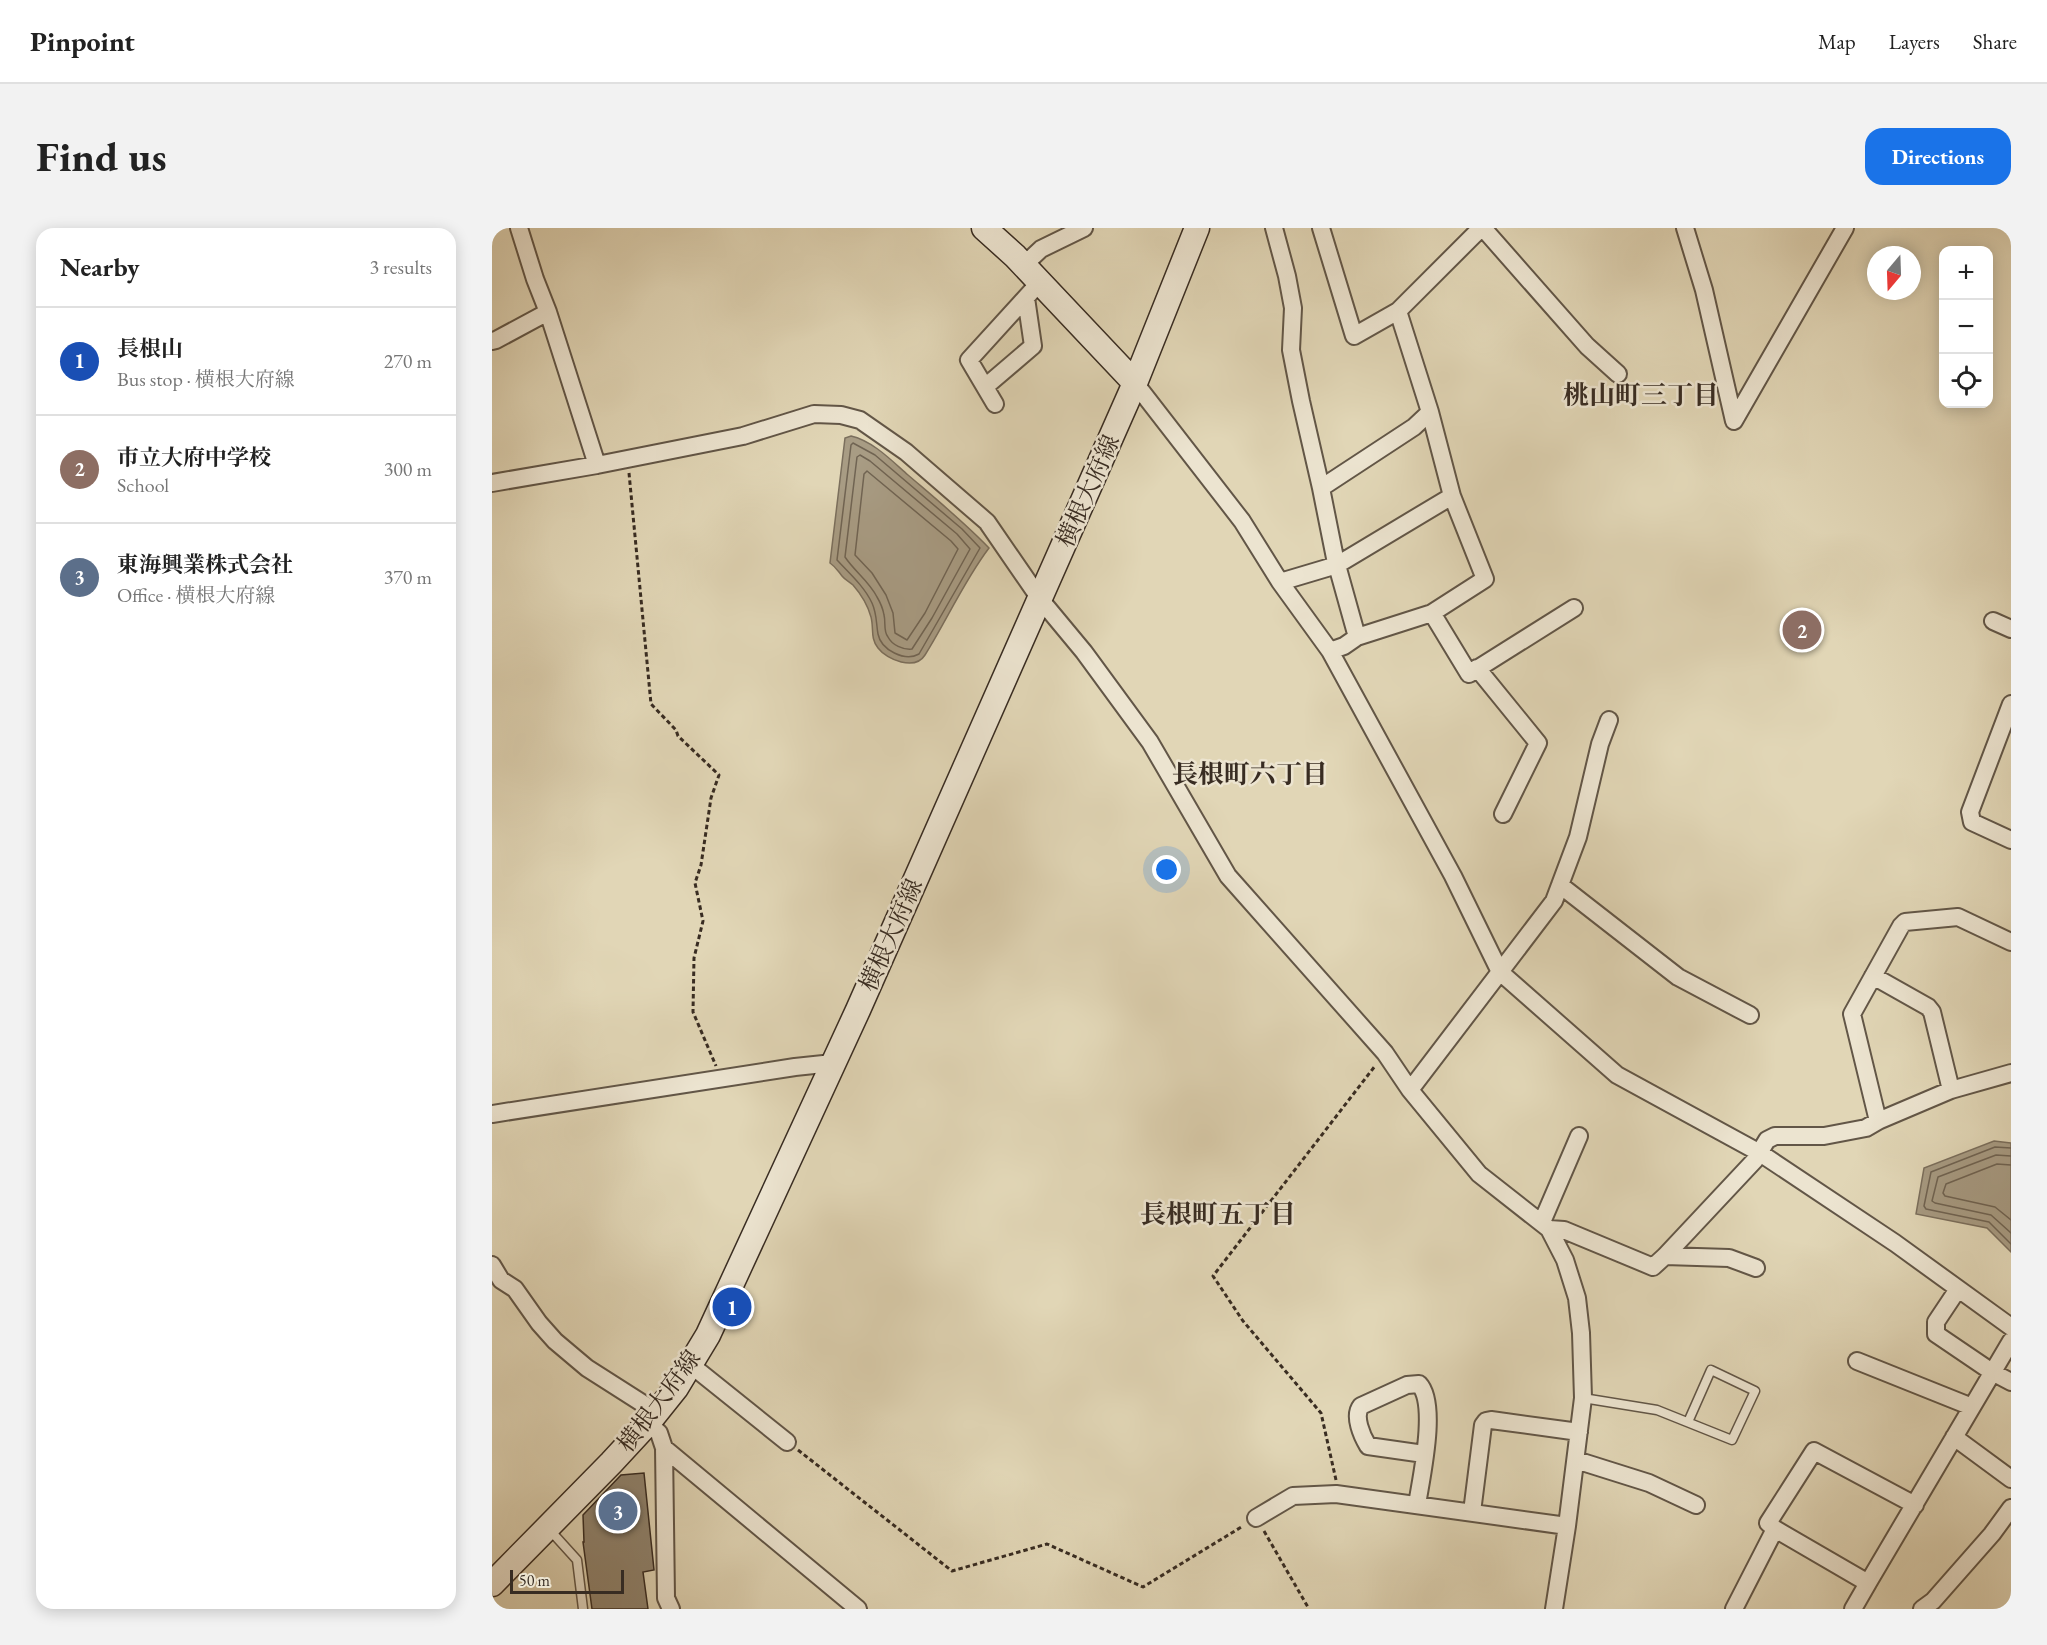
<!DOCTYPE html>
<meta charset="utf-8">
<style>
body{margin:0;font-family:"EB Garamond","Noto Serif JP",serif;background:#f2f2f2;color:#222}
.controls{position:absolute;right:18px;top:18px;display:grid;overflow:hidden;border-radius:12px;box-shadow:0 3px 15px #0003}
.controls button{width:54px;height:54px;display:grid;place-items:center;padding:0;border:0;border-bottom:2px solid #e0e0e0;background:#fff;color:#222;font:30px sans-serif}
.compass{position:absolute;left:1375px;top:18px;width:54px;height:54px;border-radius:50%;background:#fff;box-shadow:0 3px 15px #0003;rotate:199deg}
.scale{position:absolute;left:18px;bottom:15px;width:114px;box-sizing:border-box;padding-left:6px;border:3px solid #382c22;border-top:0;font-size:16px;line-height:21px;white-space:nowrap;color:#382c22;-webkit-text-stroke:4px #ece4d0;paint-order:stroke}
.you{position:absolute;left:675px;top:642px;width:21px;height:21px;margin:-15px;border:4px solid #fff;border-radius:50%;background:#1a73e8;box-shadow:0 0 0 9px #1a73e833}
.badge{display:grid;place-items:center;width:39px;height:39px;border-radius:50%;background:#1a73e8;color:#fff;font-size:20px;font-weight:700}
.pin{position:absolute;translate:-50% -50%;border:3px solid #fff;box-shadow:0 2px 6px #0006}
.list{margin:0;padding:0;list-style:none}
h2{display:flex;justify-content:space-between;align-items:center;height:78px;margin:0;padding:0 24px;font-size:26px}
h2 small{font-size:20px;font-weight:400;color:#767676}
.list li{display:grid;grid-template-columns:39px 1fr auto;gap:18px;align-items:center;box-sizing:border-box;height:108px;padding:0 24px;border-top:2px solid #e0e0e0}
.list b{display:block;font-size:22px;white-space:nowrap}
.list p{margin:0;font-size:20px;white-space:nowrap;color:#767676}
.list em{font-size:20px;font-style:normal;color:#767676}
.icon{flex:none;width:33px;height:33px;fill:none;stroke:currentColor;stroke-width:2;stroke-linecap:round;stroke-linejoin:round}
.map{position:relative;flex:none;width:1519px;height:1381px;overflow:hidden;border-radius:18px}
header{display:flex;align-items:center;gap:36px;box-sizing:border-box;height:84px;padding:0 30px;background:#fff;border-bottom:2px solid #e0e0e0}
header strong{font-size:28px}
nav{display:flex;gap:33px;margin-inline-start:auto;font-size:21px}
.intro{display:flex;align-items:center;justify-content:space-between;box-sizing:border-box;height:144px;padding:0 36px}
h1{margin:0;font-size:42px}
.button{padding:15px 27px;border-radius:18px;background:#1a73e8;color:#fff;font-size:21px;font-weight:700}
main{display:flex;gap:36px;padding:0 36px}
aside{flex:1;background:#fff;border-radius:18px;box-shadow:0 3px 15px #0003}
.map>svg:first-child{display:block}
</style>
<header>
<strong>Pinpoint</strong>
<nav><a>Map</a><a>Layers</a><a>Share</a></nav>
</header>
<div class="intro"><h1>Find us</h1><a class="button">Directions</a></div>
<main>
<aside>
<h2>Nearby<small>3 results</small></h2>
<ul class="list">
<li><span class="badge" style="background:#1a4fb4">1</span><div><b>長根山</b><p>Bus stop · 横根大府線</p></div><em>270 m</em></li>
<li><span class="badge" style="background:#8d6e63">2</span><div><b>市立大府中学校</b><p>School</p></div><em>300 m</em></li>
<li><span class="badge" style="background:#5c6f8a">3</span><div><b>東海興業株式会社</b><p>Office · 横根大府線</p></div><em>370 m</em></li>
</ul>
</aside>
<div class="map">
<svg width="1519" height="1381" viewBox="0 0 1519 1381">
<rect width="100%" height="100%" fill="#e1d6b6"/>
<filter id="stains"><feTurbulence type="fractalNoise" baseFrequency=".00333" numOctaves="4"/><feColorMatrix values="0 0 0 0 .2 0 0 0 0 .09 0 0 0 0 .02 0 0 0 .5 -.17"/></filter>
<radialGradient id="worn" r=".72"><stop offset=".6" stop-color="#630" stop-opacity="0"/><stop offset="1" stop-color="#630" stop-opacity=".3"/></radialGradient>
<path fill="#a89c84" stroke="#7b6f5d" stroke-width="1.5" d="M359,208C381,213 400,233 416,247C444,271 472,294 497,320C472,353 455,392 433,427C423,443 395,432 386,420C378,410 382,400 379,389C376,378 368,365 361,357C358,354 353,352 350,348C346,343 344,339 338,335L353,210Z
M1502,913L1519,915V1024L1495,1000L1424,986L1432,940Z"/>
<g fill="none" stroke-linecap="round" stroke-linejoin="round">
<path stroke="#706453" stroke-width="1.5" d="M361,215L383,227L470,301L488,320L427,426C413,434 389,422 386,406C384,395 385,386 380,375C372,358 357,345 345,332L359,217Z
M368,227L378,233L465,306L478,321L440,390L420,421C411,422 400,417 396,409C391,403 394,394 392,387C391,381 388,374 385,369C377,353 363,344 353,329L365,229Z
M375,243L459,313L466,321L433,385L415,412L403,405L401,385L394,367L380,345L363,327L372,246Z
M1519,920L1503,919L1439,944L1432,978L1434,981L1497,994L1519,1016
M1519,928L1504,927L1446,949L1440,973L1443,975L1499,987L1519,1005
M1519,937L1505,936L1454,956L1451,965L1453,968L1503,979L1519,992"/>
</g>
<path fill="#90846f" stroke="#382c22" stroke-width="1.5" d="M152,1245L162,1342L151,1344L156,1381H100L91,1314H92L91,1287L129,1247Z"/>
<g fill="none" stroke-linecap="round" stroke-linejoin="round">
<g stroke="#625647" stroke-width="11">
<path id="lane" d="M1091,1170L1165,1182L1240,1212L1263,1163L1219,1142L1196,1194
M56,1300L85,1332L91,1381"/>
</g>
<g stroke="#625647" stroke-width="20">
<path id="street" d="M27,0L43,51L56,84L105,237
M782,0L795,48L801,80L799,122L809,173L829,260L843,330L865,409L852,418L838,423
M829,0L862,108L906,83
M991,0L1095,118L1126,146
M1193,0L1212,62L1242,193L1353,0
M532,37L549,21L592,0
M0,113L4,112L56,84
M643,155L750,293L788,354L838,423L961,648L1008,744L1125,847L1268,925L1403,1015L1519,1099
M493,159L541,118L534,70
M503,176L477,132L548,54
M938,184L960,268
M0,255L105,237L251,208L322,186L349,187L368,192L414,224L495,294L548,371L592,424L658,514L736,648L893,825L918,862L987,946L1057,1001L1073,1032L1085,1070L1089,1105L1091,1170L1075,1298L1062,1381
M829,260L922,199L938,184L906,83L989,0
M788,354L845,337L960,268L993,351L940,385L865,409
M940,385L977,446L1082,380
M1501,393L1519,401
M985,440L1046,515L1011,586
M1519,476L1478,584L1480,594L1519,612
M1068,657L1186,749L1258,787
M1381,748L1436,779L1440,784L1459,862
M918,862L1062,673L1086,609L1108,516L1117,492
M0,886L303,839L341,835
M1386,893L1360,786L1409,698L1413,694L1466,689L1519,714
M1050,994L1087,908
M1057,1001L1072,1002L1161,1039L1173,1028L1263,932L1275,912L1283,908H1332L1374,900L1386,893L1459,862L1519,845
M1173,1028L1237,1030L1264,1040
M0,1037L9,1052L23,1061L47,1095L63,1113L95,1140L164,1184
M1466,1061L1444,1094V1106L1500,1144L1519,1154
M1365,1133L1480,1179
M199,1137L295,1214
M156,1195L167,1205L172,1220L174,1370L179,1381
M1462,1209L1519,1251
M172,1220L366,1381
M1084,1232L1157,1255L1204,1277
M925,1277C929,1250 946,1176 927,1156L915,1157L869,1178C861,1188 870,1208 876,1218L932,1226
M980,1284L991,1197L994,1193L999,1192L1087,1204
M764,1290L801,1268L844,1266L1075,1298
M1283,1301L1276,1295L1322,1223L1423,1277
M1376,1355L1519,1113
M1242,1381L1283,1301L1376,1355L1361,1381
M1430,1381L1441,1373L1500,1306L1519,1280"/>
</g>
<g stroke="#382c22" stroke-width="27">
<path id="secondary" d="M492,0L523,28L643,155
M0,1356L119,1235L156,1195L184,1160L216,1107L366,782L643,155L705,0"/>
</g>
<path stroke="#382c22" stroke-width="3" stroke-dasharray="4.5 3" stroke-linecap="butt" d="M137,245L159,476L184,502L186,508L227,547L219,570L209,637L203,655L211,693L202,730L201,784L224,838
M306,1222L460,1343L555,1316L651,1359L751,1298
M844,1252L829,1185L751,1093L721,1048L883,838
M772,1303L817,1381"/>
<use href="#lane" stroke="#ece4d0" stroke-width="8"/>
<use href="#street" stroke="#ece4d0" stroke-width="16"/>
<use href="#secondary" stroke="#ece4d0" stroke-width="24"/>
</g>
<g text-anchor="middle" stroke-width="5" stroke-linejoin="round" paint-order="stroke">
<g font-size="24" fill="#382c22" stroke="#ece4d0">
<text transform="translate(596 263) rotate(-66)" y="8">横根大府線</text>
<text transform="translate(399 707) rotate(-66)" y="8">横根大府線</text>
<text transform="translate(167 1173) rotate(-53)" y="8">横根大府線</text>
</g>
<g font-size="26" font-weight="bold" fill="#382c22" stroke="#ece4d0">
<text x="1149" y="176">桃山町三丁目</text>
<text x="758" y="555">長根町六丁目</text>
<text x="726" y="995">長根町五丁目</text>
</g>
</g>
<rect width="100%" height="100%" filter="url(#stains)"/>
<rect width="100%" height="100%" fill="url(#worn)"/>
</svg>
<div class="controls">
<button>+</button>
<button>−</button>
<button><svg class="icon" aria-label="locate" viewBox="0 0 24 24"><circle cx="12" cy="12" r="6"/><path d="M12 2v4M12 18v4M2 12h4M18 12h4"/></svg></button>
</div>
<svg class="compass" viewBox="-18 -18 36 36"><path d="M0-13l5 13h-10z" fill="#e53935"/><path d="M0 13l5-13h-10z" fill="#767676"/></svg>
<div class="scale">50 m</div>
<div class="you"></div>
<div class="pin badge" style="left:240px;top:1079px;background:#1a4fb4">1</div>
<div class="pin badge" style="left:1310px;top:402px;background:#8d6e63">2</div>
<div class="pin badge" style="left:126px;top:1283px;background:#5c6f8a">3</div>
</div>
</main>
